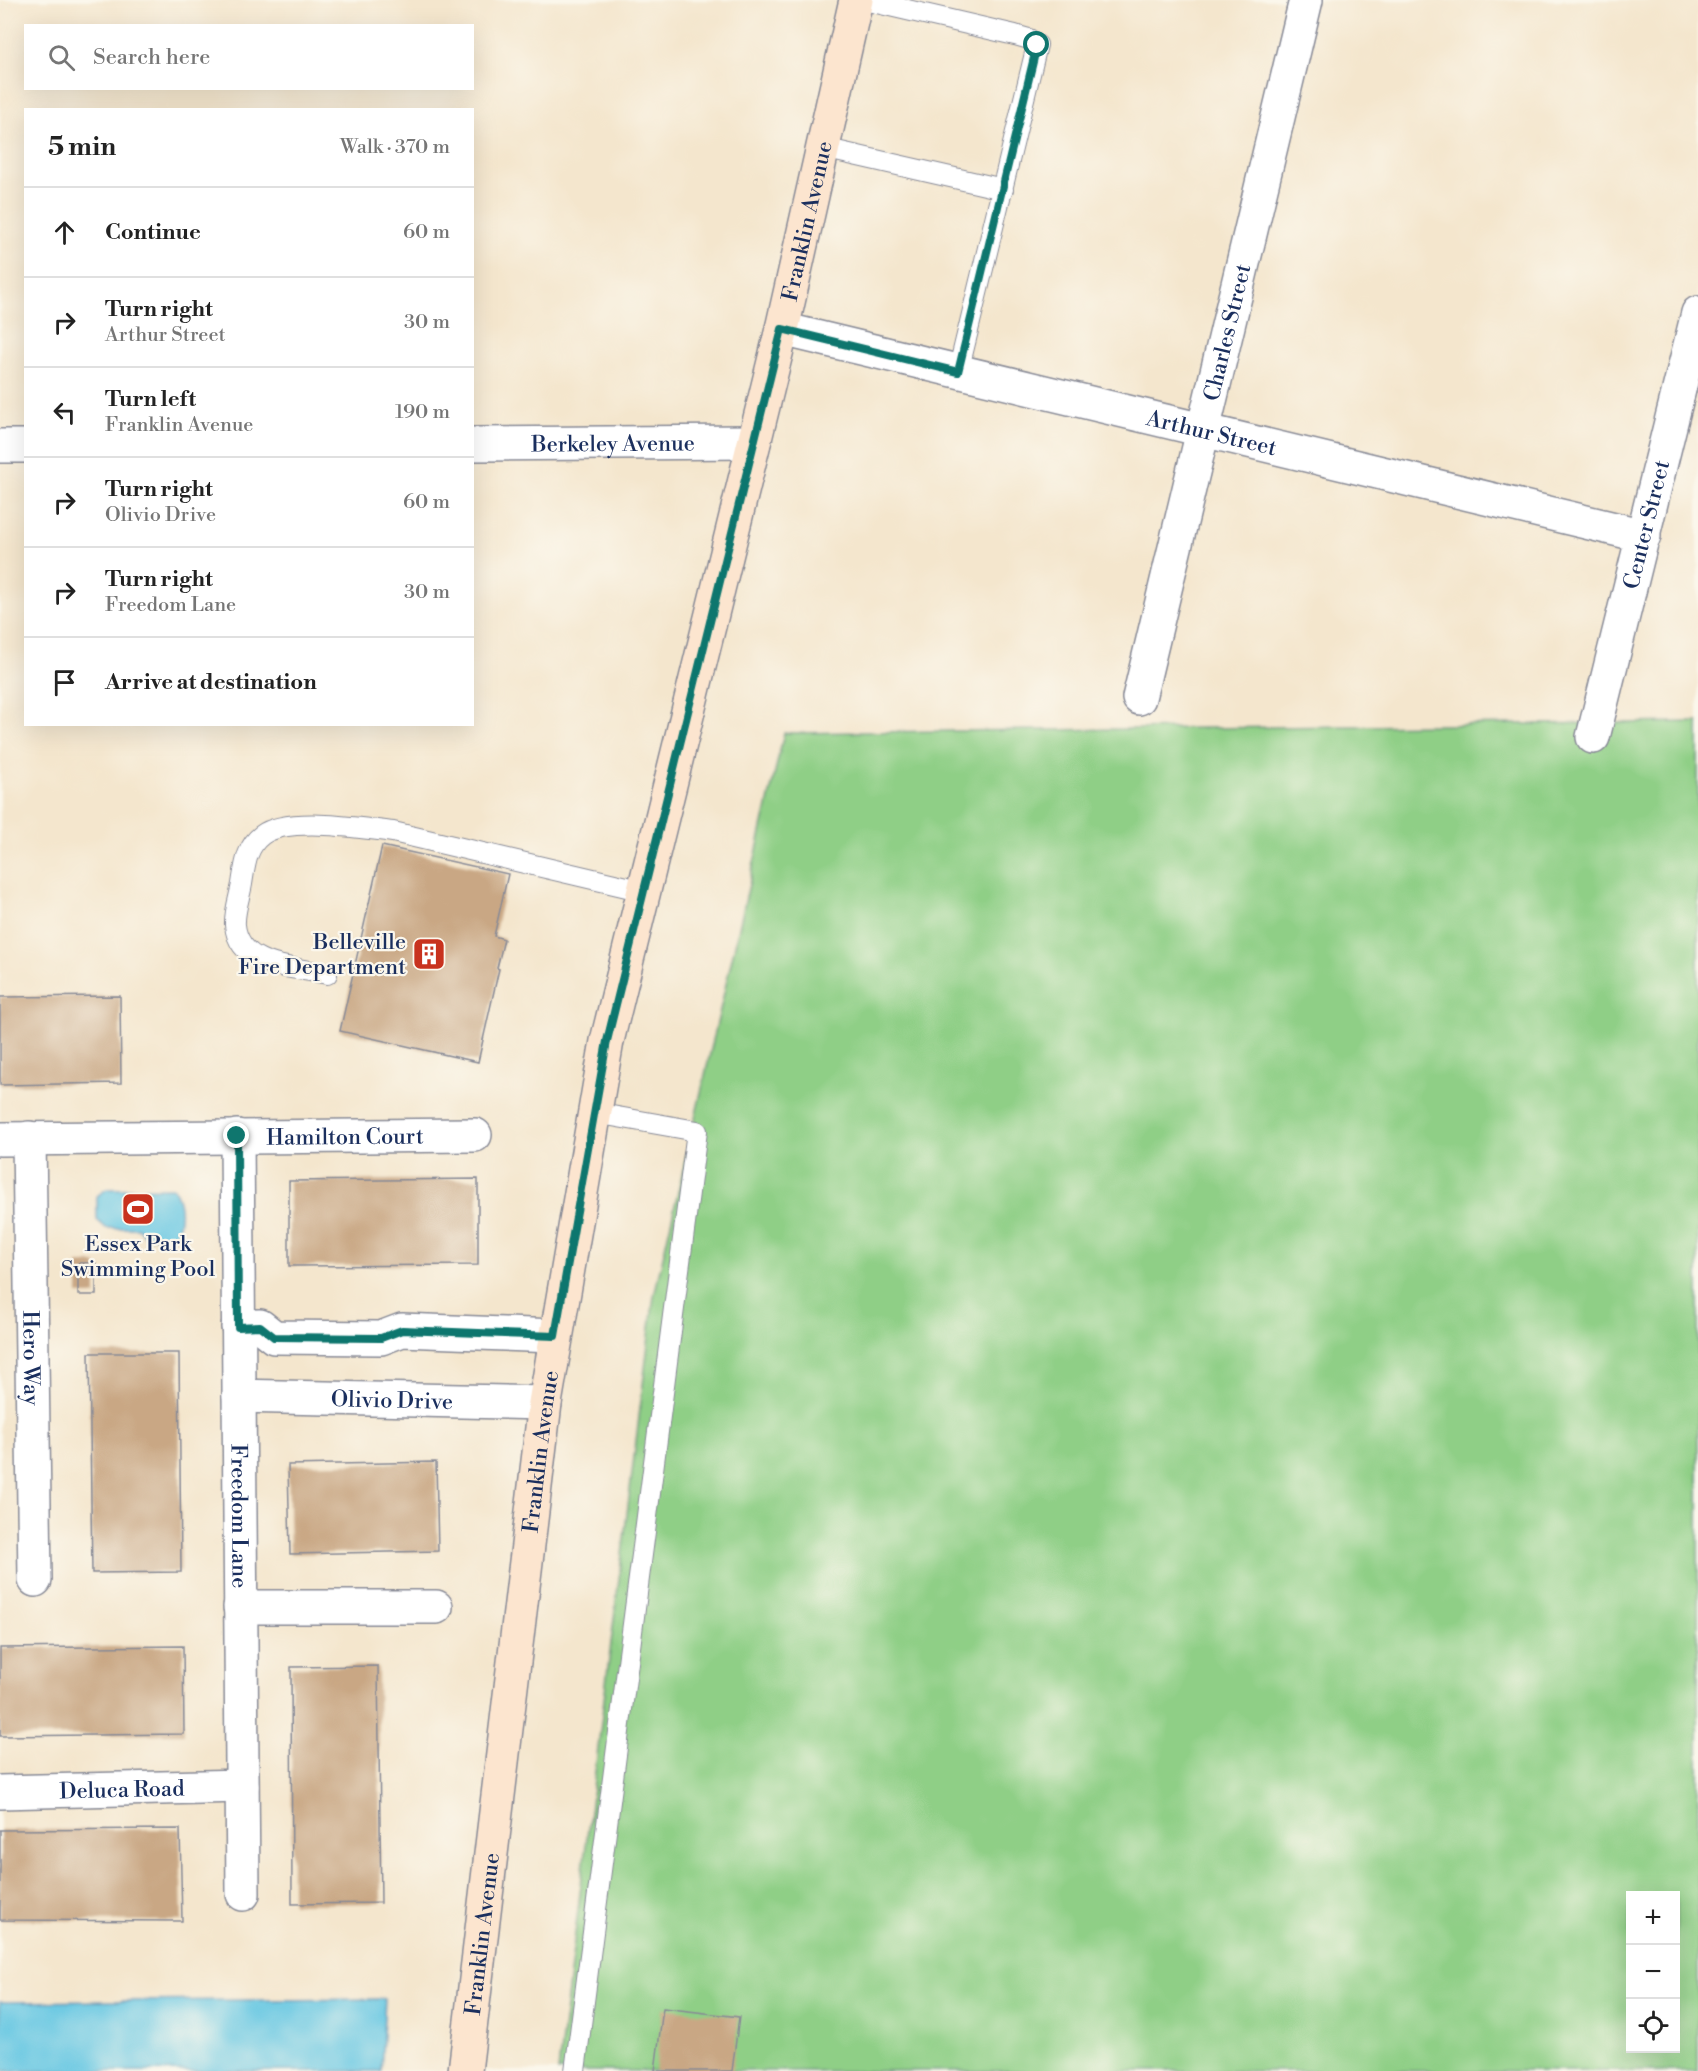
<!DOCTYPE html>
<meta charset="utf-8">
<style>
body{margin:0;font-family:"Libre Bodoni",serif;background:#f2f2f2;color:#222}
.controls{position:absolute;right:18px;bottom:18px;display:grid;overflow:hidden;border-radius:0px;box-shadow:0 6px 24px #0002}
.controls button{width:54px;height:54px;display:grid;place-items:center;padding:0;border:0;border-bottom:2px solid #e0e0e0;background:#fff;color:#222;font:30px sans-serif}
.stop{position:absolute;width:18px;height:18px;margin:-14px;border:4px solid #0f766e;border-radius:50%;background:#fff}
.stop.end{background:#0f766e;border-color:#fff;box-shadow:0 2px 6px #0008}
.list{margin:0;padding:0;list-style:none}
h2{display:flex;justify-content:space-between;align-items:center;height:78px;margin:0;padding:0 24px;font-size:26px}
h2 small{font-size:20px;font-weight:400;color:#767676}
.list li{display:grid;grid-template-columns:39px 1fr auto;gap:18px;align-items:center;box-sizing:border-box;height:90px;padding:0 24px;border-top:2px solid #e0e0e0}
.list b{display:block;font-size:22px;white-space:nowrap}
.list p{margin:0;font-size:20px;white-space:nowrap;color:#767676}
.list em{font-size:20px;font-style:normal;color:#767676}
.icon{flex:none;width:33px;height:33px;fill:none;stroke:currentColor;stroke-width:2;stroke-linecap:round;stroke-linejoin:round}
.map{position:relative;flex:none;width:1698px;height:2071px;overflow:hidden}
.search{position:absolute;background:#fff;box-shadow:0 6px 24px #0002;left:24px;top:24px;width:450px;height:66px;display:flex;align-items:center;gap:15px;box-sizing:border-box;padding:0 21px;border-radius:0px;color:#767676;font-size:22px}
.panel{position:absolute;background:#fff;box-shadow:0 6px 24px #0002;left:24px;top:108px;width:450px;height:618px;border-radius:0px}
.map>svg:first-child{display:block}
</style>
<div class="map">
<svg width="1698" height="2071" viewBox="0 0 1698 2071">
<rect width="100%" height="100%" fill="#fbf7ec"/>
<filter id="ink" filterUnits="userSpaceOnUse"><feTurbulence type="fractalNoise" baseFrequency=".0167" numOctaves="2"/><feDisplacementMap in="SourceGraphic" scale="12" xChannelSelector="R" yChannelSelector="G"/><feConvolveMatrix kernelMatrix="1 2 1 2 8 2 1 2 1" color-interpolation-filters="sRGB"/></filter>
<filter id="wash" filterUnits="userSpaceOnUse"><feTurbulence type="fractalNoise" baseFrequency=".008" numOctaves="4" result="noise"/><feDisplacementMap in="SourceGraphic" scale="24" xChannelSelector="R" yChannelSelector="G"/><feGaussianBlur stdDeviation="1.35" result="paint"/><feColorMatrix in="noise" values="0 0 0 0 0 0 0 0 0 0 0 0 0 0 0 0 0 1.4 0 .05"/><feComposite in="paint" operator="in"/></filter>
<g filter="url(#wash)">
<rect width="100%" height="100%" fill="#f4e6cd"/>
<path fill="#8fcf86" stroke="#557f72" stroke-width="1.5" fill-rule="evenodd" d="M1698,722V2071H558L654,1296L784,733ZM1630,1896H1676V2048H1630Z"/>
<path fill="#64c6e2" stroke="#407aa0" stroke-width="1.5" d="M173,1188C183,1203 182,1221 175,1236L145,1237L138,1228H106L97,1220V1196L107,1189Z
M385,1999L381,2071H0V2002Z"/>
<g id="blocks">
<path fill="#c9a784" d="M382,846L508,874L494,936L504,939L497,968L499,969L478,1062L340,1031Z
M120,996L121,1083L0,1085V997Z
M478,1179V1265L289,1266V1181Z
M78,1263H96V1295H78Z
M89,1353H179L181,1572L92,1573Z
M436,1462L438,1551L290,1554L288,1465Z
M183,1646L184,1734L0,1736V1648Z
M378,1666L381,1903L292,1904L291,1667Z
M180,1829L182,1921L0,1920V1830Z
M663,2008L739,2017L732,2071H655Z"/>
</g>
</g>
<g filter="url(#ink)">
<use href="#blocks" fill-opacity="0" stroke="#888a96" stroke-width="1.5"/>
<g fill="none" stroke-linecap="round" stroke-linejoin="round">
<g stroke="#888a96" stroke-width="22">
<path id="service" d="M864,0L1015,35L1029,39L1037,45L958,372
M823,148L1003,189
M327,974C294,967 239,968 235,925C234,912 240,896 242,884C245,866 246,847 262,835C287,816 362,828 393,832L644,891
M575,2071L697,1131L595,1113"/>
</g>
<g stroke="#888a96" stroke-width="36">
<g id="minor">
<path id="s1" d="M782,329L1644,536"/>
<path id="s2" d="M472,444L754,442"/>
<path d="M0,446H26"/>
<path id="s3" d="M1139,698L1306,0"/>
<path id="s4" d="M1593,737L1698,313"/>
<path id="s5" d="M237,1136L243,1894"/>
<path id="s6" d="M29,1138L35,1580"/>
<path id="s7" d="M0,1139L475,1135"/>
<path d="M238,1327L260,1326L274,1337L381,1338L402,1330L555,1336"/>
<path id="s8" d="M239,1396L545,1403"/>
<path d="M240,1607H436"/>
<path id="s9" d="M0,1792L242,1786"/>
</g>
</g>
<g stroke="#888a96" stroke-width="36">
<g id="secondary">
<path id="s10" d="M465,2071L545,1403L607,1041L782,329L856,0"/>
</g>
</g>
<use href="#service" stroke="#fff" stroke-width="20"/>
<use href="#minor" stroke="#fff" stroke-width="33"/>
<use href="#secondary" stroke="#fce5cf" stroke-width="33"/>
</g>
</g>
<g fill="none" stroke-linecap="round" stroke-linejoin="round" filter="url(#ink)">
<path stroke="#0f766e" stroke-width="8" d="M237,1136L238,1327L260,1326L274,1337L381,1338L402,1330L555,1336L607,1041L782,329L958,372L1037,45"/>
</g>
<defs>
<g id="building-square" transform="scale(1.725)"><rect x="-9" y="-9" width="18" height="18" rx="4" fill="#c8321e" stroke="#fbf7ec"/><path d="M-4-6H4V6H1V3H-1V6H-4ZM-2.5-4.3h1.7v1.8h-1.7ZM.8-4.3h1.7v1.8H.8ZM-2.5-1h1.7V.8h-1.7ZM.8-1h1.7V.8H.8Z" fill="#fff"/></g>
<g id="stadium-square" transform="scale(1.725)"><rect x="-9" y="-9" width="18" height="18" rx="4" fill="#c8321e" stroke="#fbf7ec"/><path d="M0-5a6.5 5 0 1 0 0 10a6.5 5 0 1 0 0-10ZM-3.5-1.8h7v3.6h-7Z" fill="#fff"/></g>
</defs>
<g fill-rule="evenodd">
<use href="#building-square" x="429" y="954"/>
<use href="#stadium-square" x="138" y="1209"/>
</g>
<g text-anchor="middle" stroke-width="4.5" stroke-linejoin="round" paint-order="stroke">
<g font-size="22" fill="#1b2f5e" stroke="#fbf7ec">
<text dy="8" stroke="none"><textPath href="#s10" startOffset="1884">Franklin Avenue</textPath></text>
<text dy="8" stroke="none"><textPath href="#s3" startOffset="376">Charles Street</textPath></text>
<text dy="8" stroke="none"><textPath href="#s1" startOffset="442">Arthur Street</textPath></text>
<text dy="8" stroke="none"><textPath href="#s2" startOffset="141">Berkeley Avenue</textPath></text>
<text dy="8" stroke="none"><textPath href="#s4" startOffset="219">Center Street</textPath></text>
<text dy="8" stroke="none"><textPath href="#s7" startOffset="345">Hamilton Court</textPath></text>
<text dy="8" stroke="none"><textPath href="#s6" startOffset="220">Hero Way</textPath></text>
<text dy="8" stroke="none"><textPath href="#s8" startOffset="153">Olivio Drive</textPath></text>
<text dy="8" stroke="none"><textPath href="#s10" startOffset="624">Franklin Avenue</textPath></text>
<text dy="8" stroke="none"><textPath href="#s5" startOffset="380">Freedom Lane</textPath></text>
<text dy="8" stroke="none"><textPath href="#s9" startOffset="122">Deluca Road</textPath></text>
<text dy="8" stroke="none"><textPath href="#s10" startOffset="138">Franklin Avenue</textPath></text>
</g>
<g font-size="22" fill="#1b2f5e" stroke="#fbf7ec" text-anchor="end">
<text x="406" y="949">Belleville<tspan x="406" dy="25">Fire Department</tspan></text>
<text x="138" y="1251" text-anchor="middle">Essex Park<tspan x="138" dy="25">Swimming Pool</tspan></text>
</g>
</g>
</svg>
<div class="controls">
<button>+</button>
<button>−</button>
<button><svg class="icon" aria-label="locate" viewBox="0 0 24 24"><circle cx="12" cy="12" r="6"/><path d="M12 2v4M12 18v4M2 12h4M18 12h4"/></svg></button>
</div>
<div class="stop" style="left:1037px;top:45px"></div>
<div class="stop end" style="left:237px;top:1136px"></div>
<div class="search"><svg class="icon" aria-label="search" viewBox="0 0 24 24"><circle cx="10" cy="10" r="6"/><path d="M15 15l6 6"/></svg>Search here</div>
<section class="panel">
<h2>5 min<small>Walk · 370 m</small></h2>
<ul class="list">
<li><svg class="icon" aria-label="ahead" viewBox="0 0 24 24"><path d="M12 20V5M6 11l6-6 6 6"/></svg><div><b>Continue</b></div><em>60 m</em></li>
<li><svg class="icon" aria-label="right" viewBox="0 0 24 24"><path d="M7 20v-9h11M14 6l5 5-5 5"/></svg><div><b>Turn right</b><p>Arthur Street</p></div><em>30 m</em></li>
<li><svg class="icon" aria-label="left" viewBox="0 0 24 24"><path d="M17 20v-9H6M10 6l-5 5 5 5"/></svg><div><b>Turn left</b><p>Franklin Avenue</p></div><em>190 m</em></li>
<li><svg class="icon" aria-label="right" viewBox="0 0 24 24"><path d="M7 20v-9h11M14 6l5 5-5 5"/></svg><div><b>Turn right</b><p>Olivio Drive</p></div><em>60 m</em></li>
<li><svg class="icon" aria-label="right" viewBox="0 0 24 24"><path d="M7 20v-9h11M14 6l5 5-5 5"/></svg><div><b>Turn right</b><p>Freedom Lane</p></div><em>30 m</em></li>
<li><svg class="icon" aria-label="arrive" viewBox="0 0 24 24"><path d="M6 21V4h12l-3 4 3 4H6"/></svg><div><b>Arrive at destination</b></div></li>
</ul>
</section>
</div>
